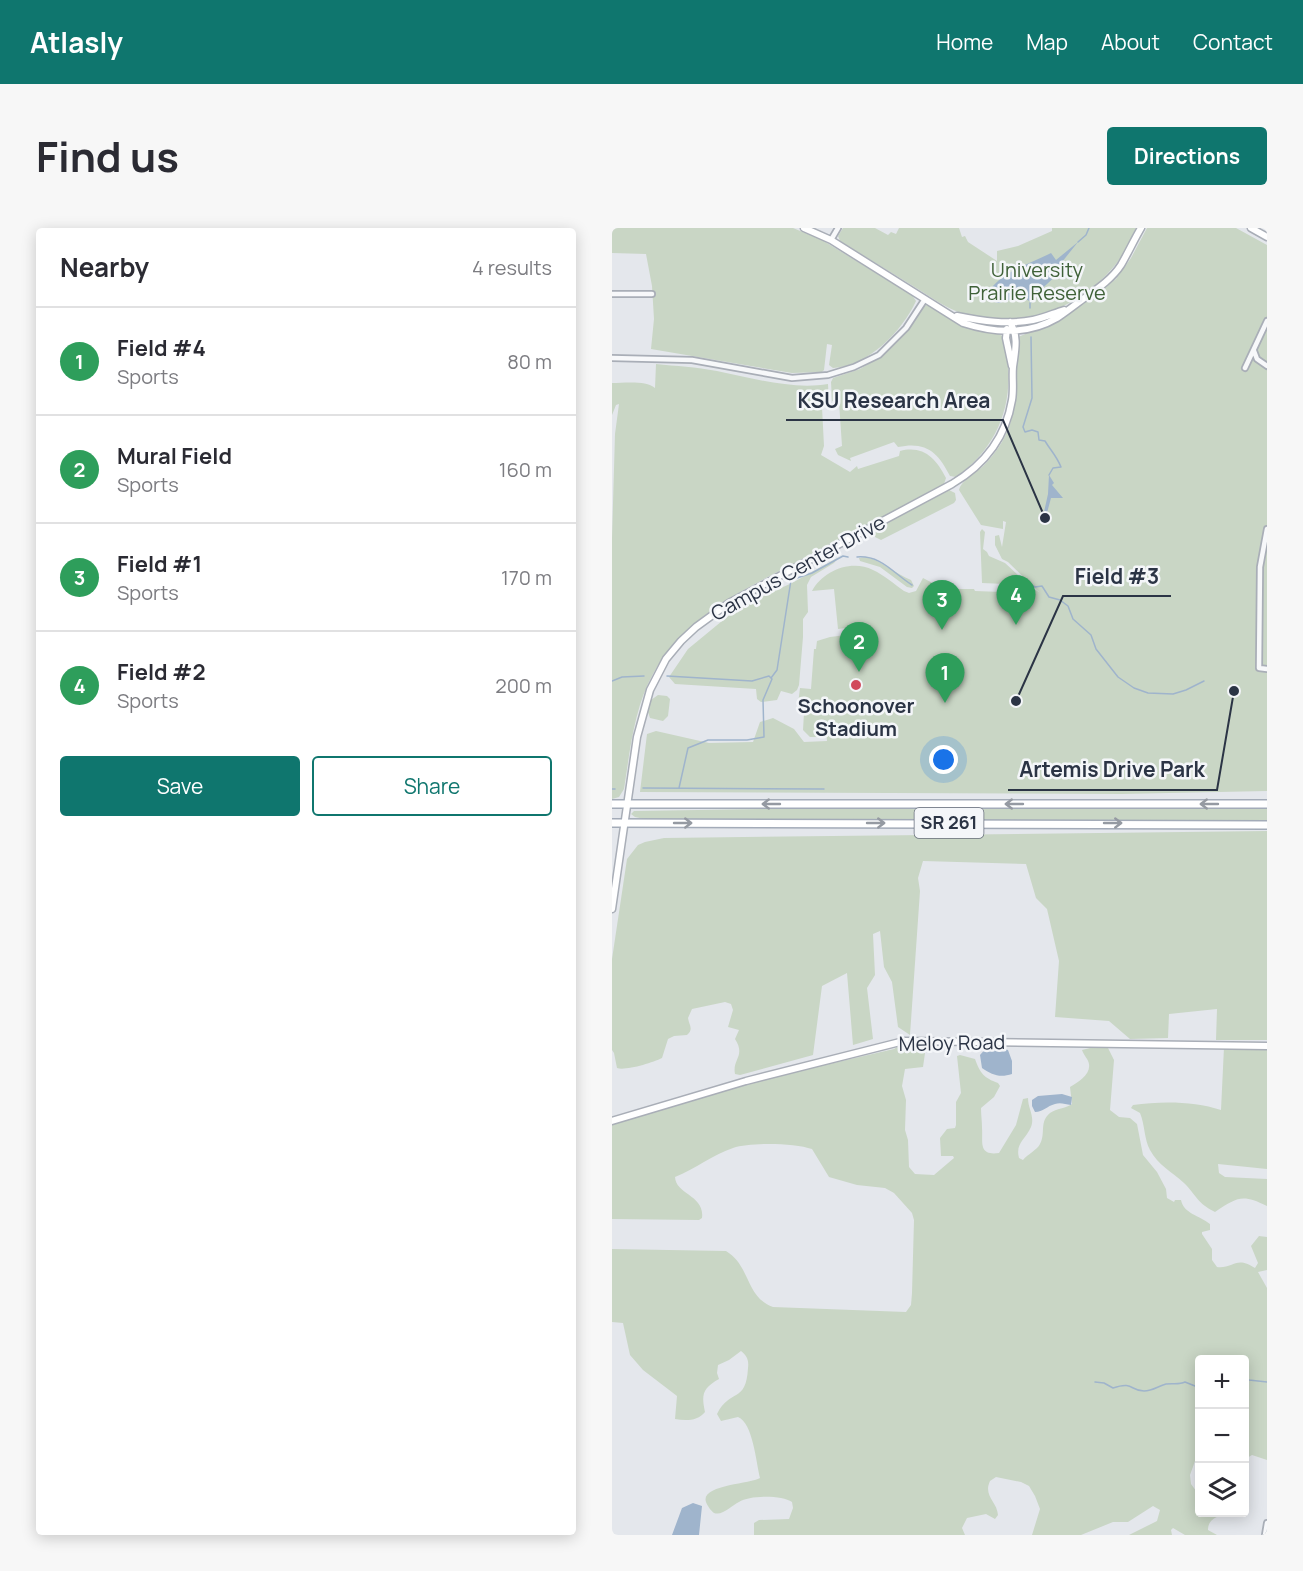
<!DOCTYPE html>
<meta charset="utf-8">
<style>
body{margin:0;font-family:Manrope,sans-serif;background:#f7f7f7;color:#2b2b33}
.controls{position:absolute;right:18px;bottom:18px;display:grid;overflow:hidden;border-radius:6px;box-shadow:0 3px 15px #0003}
.controls button{width:54px;height:54px;display:grid;place-items:center;padding:0;border:0;border-bottom:2px solid #e1e1e2;background:#fff;color:#2b2b33;font:30px sans-serif}
.you{position:absolute;left:332px;top:532px;width:21px;height:21px;margin:-15px;border:4px solid #fff;border-radius:50%;background:#1a73e8;box-shadow:0 0 0 9px #1a73e833}
.badge{display:grid;place-items:center;width:39px;height:39px;border-radius:50%;background:#0f766e;color:#fff;font-size:20px;font-weight:700}
.pin{position:absolute;translate:-50% -50px;filter:drop-shadow(0 2px 3px #0008)}
.pin::after{content:'';position:absolute;top:32px;width:21px;height:18px;background:inherit;clip-path:polygon(0 0,100% 0,50% 100%)}
.list{margin:0;padding:0;list-style:none}
h2{display:flex;justify-content:space-between;align-items:center;height:78px;margin:0;padding:0 24px;font-size:26px}
h2 small{font-size:20px;font-weight:400;color:#7c7c81}
.list li{display:grid;grid-template-columns:39px 1fr auto;gap:18px;align-items:center;box-sizing:border-box;height:108px;padding:0 24px;border-top:2px solid #e1e1e2}
.list b{display:block;font-size:22px;white-space:nowrap}
.list p{margin:0;font-size:20px;white-space:nowrap;color:#7c7c81}
.list em{font-size:20px;font-style:normal;color:#7c7c81}
.actions{display:flex;gap:12px;padding:18px 24px}
.actions a{flex:1;padding:14px 0;border:2px solid #0f766e;border-radius:6px;text-align:center;font-size:21px;color:#0f766e}
.actions .main{background:#0f766e;color:#fff}
.icon{flex:none;width:33px;height:33px;fill:none;stroke:currentColor;stroke-width:2;stroke-linecap:round;stroke-linejoin:round}
.map{position:relative;flex:none;width:655px;height:1307px;overflow:hidden;border-radius:6px}
header{display:flex;align-items:center;gap:36px;box-sizing:border-box;height:84px;padding:0 30px;background:#0f766e;color:#fff}
header strong{font-size:28px}
nav{display:flex;gap:33px;margin-inline-start:auto;font-size:21px}
.intro{display:flex;align-items:center;justify-content:space-between;box-sizing:border-box;height:144px;padding:0 36px}
h1{margin:0;font-size:42px}
.button{padding:15px 27px;border-radius:6px;background:#0f766e;color:#fff;font-size:21px;font-weight:700}
main{display:flex;gap:36px;padding:0 36px}
aside{flex:1;background:#fff;border-radius:6px;box-shadow:0 3px 15px #0003}
.map>svg:first-child{display:block}
</style>
<header>
<strong>Atlasly</strong>
<nav><a>Home</a><a>Map</a><a>About</a><a>Contact</a></nav>
</header>
<div class="intro"><h1>Find us</h1><a class="button">Directions</a></div>
<main>
<aside>
<h2>Nearby<small>4 results</small></h2>
<ul class="list">
<li><span class="badge" style="background:#2e9e5b">1</span><div><b>Field #4</b><p>Sports</p></div><em>80 m</em></li>
<li><span class="badge" style="background:#2e9e5b">2</span><div><b>Mural Field</b><p>Sports</p></div><em>160 m</em></li>
<li><span class="badge" style="background:#2e9e5b">3</span><div><b>Field #1</b><p>Sports</p></div><em>170 m</em></li>
<li><span class="badge" style="background:#2e9e5b">4</span><div><b>Field #2</b><p>Sports</p></div><em>200 m</em></li>
</ul>
<div class="actions"><a class="main">Save</a><a>Share</a></div>
</aside>
<div class="map">
<svg width="655" height="1307" viewBox="0 0 655 1307">
<rect width="100%" height="100%" fill="#e4e7ec"/>
<path fill="#c9d6c5" d="M0,0H181L210,12L300,67L304,73C290,103 257,138 221,140L217,137L220,117L215,116L212,142L210,144L180,145L39,121L42,91L40,58L34,26L0,25Z
M231,0H263L276,7L279,4L284,6L287,0H347L350,9L353,8L356,14L385,33V23L406,18L440,3V0H524C518,12 512,26 504,36C468,81 405,106 349,85C332,79 317,68 301,58C277,43 252,28 228,13L226,8Z
M535,0H624L655,17V563L509,566L28,564L35,506L44,503L97,515L141,514L148,494L161,490L182,501L192,514L215,513L214,503L212,504L211,509H198L191,502L192,485L185,484L188,460L199,461L202,421H204L205,413L218,409L242,406L241,399L226,401L222,361L200,363C211,343 239,331 261,342C272,347 282,356 292,363L297,365L304,363L311,350L332,361H362L363,363L390,364L394,358L393,356L370,355L368,304L370,301L373,304L371,321L375,324L377,328L393,335L419,359L427,364L396,334L390,331L383,317V308L387,307L390,319L394,294L391,293V301L369,297L347,262C350,251 365,245 373,236C379,230 385,222 390,214C411,178 400,147 406,109L450,91L504,51L519,30Z
M314,77C328,80 341,93 354,98C363,101 384,103 390,108C395,112 394,123 395,130C402,178 384,221 344,249L338,248C326,224 314,213 286,219L282,214L238,230L239,233L226,227L223,221L230,218L227,174L220,173L219,154L221,150L248,141L268,129L286,113L300,97L311,79Z
M44,136C64,138 84,139 105,143C140,150 180,162 216,156L217,176L210,179L212,218L209,227L238,244L245,238L246,241L287,228L288,223C311,217 324,230 334,250L332,256C289,279 246,302 203,325C143,356 75,384 41,446C22,480 18,523 12,561L7,569L0,571V310L3,206L7,176L4,177L0,187V155C12,155 34,152 43,160Z
M337,262L343,265L344,272L342,275L269,312L263,309L264,301Z
M227,329L222,335L199,349L195,357L196,384L191,391V409L187,457L185,462L180,466L169,463L165,472L149,474L145,471L144,461L63,456L57,449L76,421L127,379L180,355Z
M255,329C271,334 284,346 299,352L302,358L300,360L295,359L268,339L248,333L247,330Z
M46,467L55,468L58,471L56,488L51,493L38,490L36,484L39,472Z
M150,581H655V593L37,592L23,589L19,586L22,583Z
M655,603V812H604L605,781L557,786L556,810L518,811L497,793L443,789L447,733L435,681L424,670L414,636L311,633L306,650L308,663L298,807L286,799L280,754L272,739L268,703L261,706L263,747L255,760L261,811L241,817L235,745L210,758L201,827L128,847L123,846C120,831 134,828 123,811L127,802L116,799L121,782L119,776L113,774L80,781L76,790C77,797 82,801 75,807L62,808L56,811L50,830C40,835 13,843 5,840L2,825L0,822V731L15,631L26,617L33,614L52,610Z
M288,817L310,821L313,825L311,839L293,841L290,858L294,872L293,902L296,912L297,939L303,946L322,947L342,930L341,928H329L328,910L335,901L343,900L344,897V874L349,865L345,828L348,827L363,831C368,845 372,850 386,855L388,858L382,869L369,880C369,887 370,893 370,900C371,914 366,928 387,925L404,897L411,871L416,870C416,881 423,888 419,899C414,911 403,915 407,930L411,932C416,926 425,922 428,916C434,905 427,894 438,885C445,880 453,881 460,876L458,859C467,854 483,844 475,831C473,828 471,825 470,822L478,820H496L502,832L498,882L507,889L518,890L525,896L531,927L545,944L554,961L555,970L562,974L563,972H569C572,986 587,987 598,996V1002L590,1004V1006L600,1021V1032L605,1039C621,1041 624,1027 643,1040L646,1035L639,1018L647,1008L655,1009V1042L646,1044L655,1060V1232L640,1227L635,1230L633,1235L632,1132H588L587,1229L583,1233L578,1247L579,1256L587,1267L588,1284L617,1285C607,1288 596,1290 596,1302L605,1307H573L561,1300L559,1302L560,1307H517L545,1293L548,1282L541,1278L516,1294H501L469,1307H420L428,1281L423,1268L417,1258L409,1254L384,1249L378,1253C371,1268 385,1273 386,1287L383,1291L374,1286L355,1290L350,1300L353,1307H142V1295L147,1292L177,1291L181,1280L180,1274C170,1267 138,1267 127,1274C120,1277 111,1288 102,1285C99,1283 95,1277 94,1274C88,1257 138,1256 148,1250C144,1234 141,1195 126,1189L109,1193L105,1186C118,1160 134,1176 136,1140C137,1132 135,1128 129,1123L117,1132L106,1137L105,1145L107,1151C91,1160 89,1166 93,1184C86,1193 74,1193 63,1191L65,1168L31,1142L18,1127L11,1095L0,1094V1021L114,1023C139,1038 133,1069 161,1079L294,1084L299,1077L300,1065L302,992L300,985L282,965L273,960L245,957L217,949L200,921C182,915 139,914 121,920C102,926 83,941 63,949C64,967 93,967 90,990L87,992L0,991V896L44,881L148,852L282,821Z
M612,819L655,821V941L606,936L607,945L613,949L655,951V978C630,966 626,969 603,984C585,975 585,968 572,955C560,944 546,937 538,922C532,911 533,897 528,885L519,880L521,877C549,873 582,873 609,882Z"/>
<path fill="#9fb4cc" d="M466,14L450,34V42L420,70V75L410,68L387,75L382,74L377,63C391,43 418,36 439,25L444,32Z
M437,247L442,255L440,257L451,270H439L432,296H430V293L436,266Z
M376,818H384L396,822L400,833V846C388,850 380,847 370,840L368,827Z
M450,866L460,869L459,877C453,876 448,874 443,876C435,878 431,884 423,884L420,878V872L426,868Z
M81,1275L90,1278L87,1307H60L70,1280Z"/>
<g fill="none" stroke-linecap="round" stroke-linejoin="round">
<path stroke="#9fb4cc" stroke-width="1.5" d="M466,14L474,7L477,0
M418,75V80
M419,109L420,170L411,199L413,204L420,202L426,204L427,212L433,213C439,223 444,227 449,239L441,240L437,247
M245,329C269,327 281,345 300,357
M411,358L418,356L423,359L430,358L437,369L448,372L456,378L461,391L479,407L484,421L506,449L522,460L536,465L561,466L574,462L592,453
M55,448L140,453L157,448L160,451L151,472L152,509L135,512H96L76,520L67,560
M159,450L165,442L179,352L200,345L231,328L236,329
M0,453L10,449L32,448
M31,560L212,561
M0,561H3
M632,1149L637,1152L655,1154
M483,1154L492,1155L501,1160C522,1153 518,1163 532,1163C541,1163 546,1158 554,1156C561,1155 567,1157 573,1154L588,1160"/>
<g stroke="#a9aeb7" stroke-width="8">
<path id="street" d="M219,12L226,0
M0,66H40
M642,123L645,131L655,138
M0,130L80,132L180,150L216,147L242,139L267,127L294,100L313,71
M633,140L655,93
M655,301L648,339L647,440L655,441
M653,1307L655,1295"/>
</g>
<g stroke="#a9aeb7" stroke-width="9">
<path id="secondary" d="M192,0L219,12L351,95C382,105 416,107 445,90C454,84 463,77 471,71C485,61 500,51 509,37C516,25 522,12 529,0
M639,0L655,9
M345,88C370,93 395,97 421,92C432,90 442,85 452,82
M395,101L394,110L400,138
M0,681L25,509L38,462L54,431L69,413L84,399L117,375L340,256C372,237 394,209 400,172C402,161 400,150 401,139C403,123 407,109 398,94
M0,893L134,853L292,813L655,818"/>
</g>
<g stroke="#a3abb8" stroke-width="10">
<path id="primary" d="M0,576H655
M0,595L655,597"/>
</g>
<use href="#street" stroke="#f7f8fa" stroke-width="4.5"/>
<use href="#secondary" stroke="#fff" stroke-width="6"/>
<use href="#primary" stroke="#fff" stroke-width="7"/>
</g>
<defs><path id="oneway-shaft" d="M-6 0H5M1.5-3L5.5 0L1.5 3" fill="none" stroke-width="1.6" stroke-linecap="round" stroke-linejoin="round" transform="scale(1.5)"/></defs>
<g stroke="#959aa2">
<use href="#oneway-shaft" transform="translate(159 576) rotate(180)"/>
<use href="#oneway-shaft" transform="translate(402 576) rotate(-180)"/>
<use href="#oneway-shaft" transform="translate(597 576) rotate(-180)"/>
<use href="#oneway-shaft" transform="translate(71 595)"/>
<use href="#oneway-shaft" transform="translate(264 595)"/>
<use href="#oneway-shaft" transform="translate(501 595)"/>
</g>
<circle fill="#d1495b" stroke="#f4f6f9" stroke-width="2" cx="244" cy="457" r="6"/>
<g text-anchor="middle" stroke-width="5" stroke-linejoin="round" paint-order="stroke">
<rect fill="#f4f6f9" stroke="#676e7b" stroke-width="1.5" x="302.5" y="580" width="69" height="30" rx="4.5"/>
<g font-size="18" font-weight="bold" fill="#2b3445">
<text x="337" y="601">SR 261</text>
</g>
<g font-size="20" fill="#3f6138" stroke="#f4f6f9">
<text x="425" y="49">University<tspan x="425" dy="23">Prairie Reserve</tspan></text>
</g>
<g font-size="20" fill="#2b3445" stroke="#f4f6f9">
<text transform="translate(186 340) rotate(-29)" y="7">Campus Center Drive</text>
<text transform="translate(340 815) rotate(-1)" y="7">Meloy Road</text>
</g>
<g font-size="20" font-weight="bold" fill="#2b3445" stroke="#f4f6f9">
<text x="244" y="485">Schoonover<tspan x="244" dy="23">Stadium</tspan></text>
</g>
</g>
<path fill="none" stroke="#2b3445" stroke-width="2" d="M433 290L391 192H174M404 473L451 368H559M622 463L605 562H396"/>
<g fill="#2b3445" stroke="#f4f6f9" stroke-width="2">
<circle cx="433" cy="290" r="6"/>
<circle cx="404" cy="473" r="6"/>
<circle cx="622" cy="463" r="6"/>
</g>
<g font-size="21" text-anchor="middle" font-weight="bold" fill="#2b3445" stroke="#f4f6f9" stroke-width="5" stroke-linejoin="round" paint-order="stroke">
<text x="282" y="180">KSU Research Area</text>
<text x="505" y="356">Field #3</text>
<text x="500" y="549">Artemis Drive Park</text>
</g>
</svg>
<div class="controls">
<button>+</button>
<button>−</button>
<button><svg class="icon" aria-label="layers" viewBox="0 0 24 24"><path d="M12 4l9 5-9 5-9-5zM3 14l9 5 9-5"/></svg></button>
</div>
<div class="you"></div>
<div class="pin badge" style="left:333px;top:475px;background:#2e9e5b">1</div>
<div class="pin badge" style="left:247px;top:444px;background:#2e9e5b">2</div>
<div class="pin badge" style="left:330px;top:402px;background:#2e9e5b">3</div>
<div class="pin badge" style="left:404px;top:397px;background:#2e9e5b">4</div>
</div>
</main>
